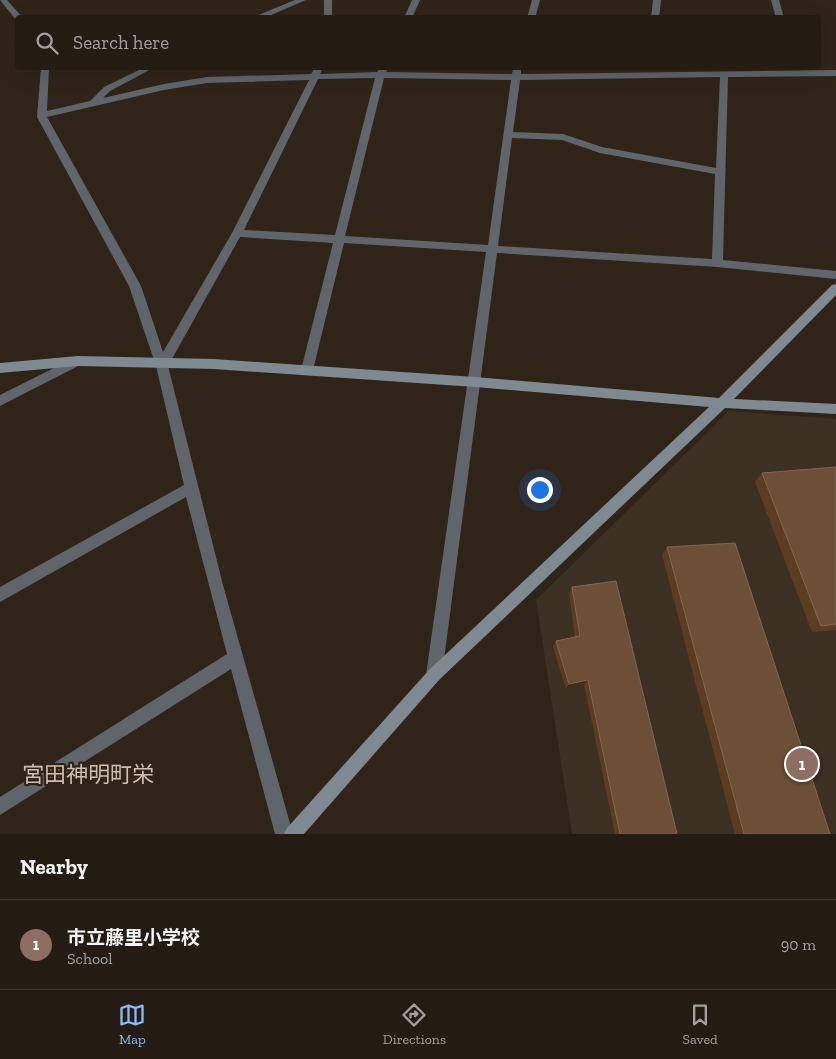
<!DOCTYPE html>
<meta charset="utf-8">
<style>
body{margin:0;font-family:"Zilla Slab","Noto Sans JP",serif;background:#302821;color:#f1f3f6}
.you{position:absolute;left:539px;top:489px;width:18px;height:18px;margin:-12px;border:4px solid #fff;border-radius:50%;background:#1a73e8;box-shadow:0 0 0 8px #1a73e833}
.badge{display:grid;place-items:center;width:32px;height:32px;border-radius:50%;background:#87bbfc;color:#fff;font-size:16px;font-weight:700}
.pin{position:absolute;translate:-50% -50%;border:2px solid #fff;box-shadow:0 1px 5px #0006}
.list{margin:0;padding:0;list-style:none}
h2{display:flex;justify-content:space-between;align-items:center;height:65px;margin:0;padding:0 20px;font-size:21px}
h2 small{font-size:16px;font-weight:400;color:#a3a1a0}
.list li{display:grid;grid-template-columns:32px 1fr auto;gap:15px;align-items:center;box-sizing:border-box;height:90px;padding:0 20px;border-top:1px solid #413933}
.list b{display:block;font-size:19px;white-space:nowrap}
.list p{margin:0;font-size:16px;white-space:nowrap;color:#a3a1a0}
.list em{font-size:16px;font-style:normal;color:#a3a1a0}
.icon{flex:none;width:28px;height:28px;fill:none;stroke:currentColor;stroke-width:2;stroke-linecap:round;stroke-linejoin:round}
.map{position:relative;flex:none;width:836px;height:834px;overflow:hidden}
.search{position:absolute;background:#241b13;box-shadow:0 5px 20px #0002;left:15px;right:15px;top:15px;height:55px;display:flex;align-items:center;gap:12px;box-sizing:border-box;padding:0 18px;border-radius:5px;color:#a3a1a0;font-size:19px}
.sheet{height:155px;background:#241b13}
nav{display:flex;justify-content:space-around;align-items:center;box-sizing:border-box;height:70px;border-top:1px solid #413933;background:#241b13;font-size:14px;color:#a3a1a0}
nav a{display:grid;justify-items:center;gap:2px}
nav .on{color:#87bbfc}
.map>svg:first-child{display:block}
</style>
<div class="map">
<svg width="836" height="834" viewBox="0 0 836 834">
<rect width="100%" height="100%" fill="#302419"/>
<path fill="#3b3021" d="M729,411L836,419V834H572L536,600Z"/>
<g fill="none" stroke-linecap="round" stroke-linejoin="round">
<path fill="#5f656b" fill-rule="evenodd" d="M0,0H7L23,18H18L16,20Z
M295,0H306L264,18H251Z
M324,0H332V18H324Z
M412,0H420L412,18H404Z
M532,0H540L535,18H527Z
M653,0H661L659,18H651Z
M771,0H779L784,18H776Z
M41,68H49L47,111L90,101L104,87L143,68H153L110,91L103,98L164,84L207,77L311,74L315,68H318L322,70L320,74L377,72L380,68H388L386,72L512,74L513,68H521V74L836,70V76L728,77L723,260L836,271V279L717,267L497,253L442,675L439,680L434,683L429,680L426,675L486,252L344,243L313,370L311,373H303L301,370L333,243L240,237L168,366L223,585L293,834H275L231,669L0,815V797L227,654L186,497L0,602V587L184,485L156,366L129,286L37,117ZM720,77L716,168L602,147L563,134L513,132L520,80ZM375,78L335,235L244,230L318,79ZM384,78L511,80L488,245L345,236ZM309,80L232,233L163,352L141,286L47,117L164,90L207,83ZM512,138L562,140L600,153L715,174L712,259L498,246Z
M78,356L82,358L84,361L82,364L0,406V395Z"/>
<path fill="#7e8992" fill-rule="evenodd" d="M836,284V295L734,399L836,404V414L725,408L439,680L304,834H284L287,828L429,670L709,407L475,387L214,369L78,366L0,373V363L78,356L214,359L475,377L719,398L832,285Z"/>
</g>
<path fill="#5c3d21" d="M836,467V630L812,632L755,482L762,473Z
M667,547L830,834H735L662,555Z
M572,587L677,834H615L584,685L566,689L553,647L556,641L575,637L569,594Z"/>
<path fill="#442b15" d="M588,680L584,685L566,689L569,684Z"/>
<path fill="#6c4f36" stroke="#816751" d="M836,467V624L821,626L762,473Z
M735,543L830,834H744L667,547Z
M616,581L677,834H620L588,680L569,684L556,641L580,636L572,587Z"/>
<g text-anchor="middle" stroke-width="4.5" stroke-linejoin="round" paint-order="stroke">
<g font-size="22" fill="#cebeaf" stroke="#302419">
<text x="88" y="782">宮田神明町栄</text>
</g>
</g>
</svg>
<div class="you"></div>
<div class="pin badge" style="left:802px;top:764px;background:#8d6e63">1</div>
<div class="search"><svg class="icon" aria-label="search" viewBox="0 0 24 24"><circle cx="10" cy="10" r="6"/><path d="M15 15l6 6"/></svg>Search here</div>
</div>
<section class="sheet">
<h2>Nearby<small></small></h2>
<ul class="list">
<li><span class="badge" style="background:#8d6e63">1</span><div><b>市立藤里小学校</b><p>School</p></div><em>90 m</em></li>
</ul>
</section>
<nav>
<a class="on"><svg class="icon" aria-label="map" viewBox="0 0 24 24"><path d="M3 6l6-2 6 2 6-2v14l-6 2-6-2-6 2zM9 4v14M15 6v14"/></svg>Map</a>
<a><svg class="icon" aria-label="directions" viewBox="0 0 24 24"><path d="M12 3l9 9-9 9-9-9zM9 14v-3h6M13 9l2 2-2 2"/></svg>Directions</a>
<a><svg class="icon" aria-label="saved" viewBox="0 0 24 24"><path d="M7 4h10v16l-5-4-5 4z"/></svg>Saved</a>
</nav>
